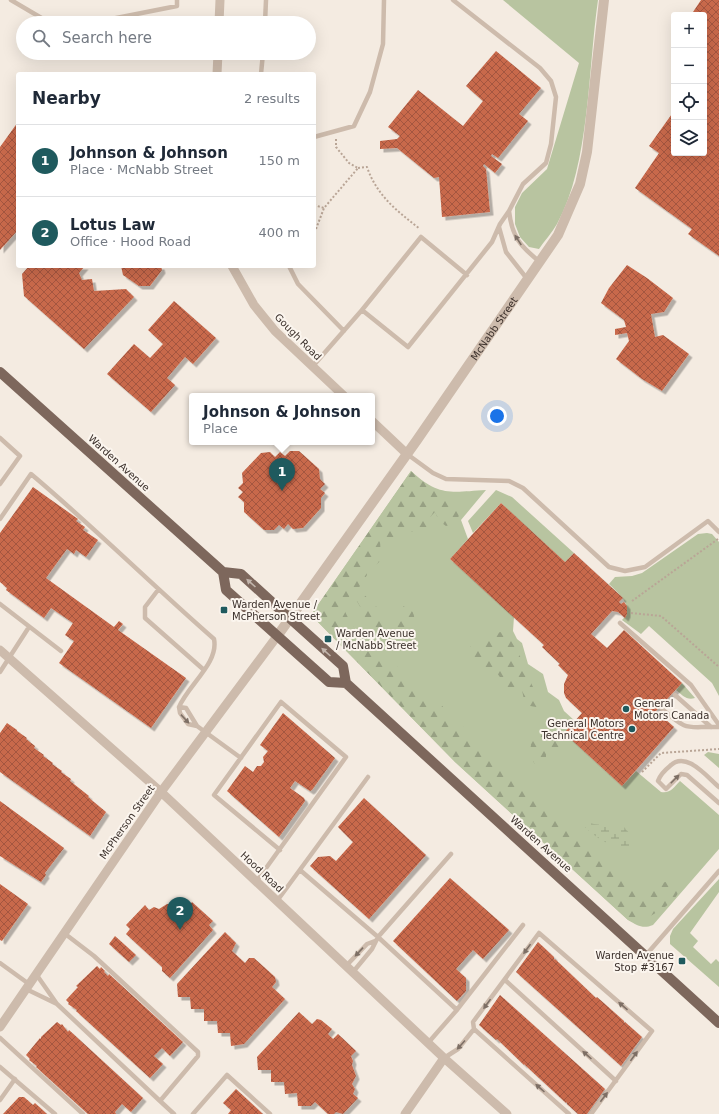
<!DOCTYPE html>
<html lang="en">
<head>
<meta charset="utf-8">
<style>
	:root { --surface:#fff; --page:#f2f2f3; --text:#1f2937; --muted:#747a83; --line:#e0e1e3; --accent:#1f5a5e }
	body { margin:0; font-family:"DejaVu Sans",sans-serif; background:var(--page); color:var(--text) }
	.controls { position:absolute; right:12px; top:12px; display:grid; overflow:hidden; border-radius:4px; box-shadow:0 4px 16px #0002 }
	.controls button { width:36px; height:36px; display:grid; place-items:center; padding:0; border:0; border-bottom:1px solid var(--line); background:var(--surface); color:var(--text); font:20px sans-serif }
	.you { position:absolute; left:497px; top:416px; width:14px; height:14px; margin:-10px; border:3px solid #fff; border-radius:50%; background:#1a73e8; box-shadow:0 0 0 6px #1a73e833 }
	.badge { display:grid; place-items:center; width:26px; height:26px; border-radius:50%; background:var(--accent); color:#fff; font-size:13px; font-weight:700 }
	.pin { position:absolute; translate:-50% -33px; filter:drop-shadow(0 1px 2px #0008) }
	.pin::after { content:''; position:absolute; top:21px; width:14px; height:12px; background:inherit; clip-path:polygon(0 0,100% 0,50% 100%) }
	.popup { position:absolute; left:189px; top:393px; width:186px; height:52px; box-sizing:border-box; display:grid; place-content:center; border-radius:4px; background:var(--surface); filter:drop-shadow(0 1px 3px #0005); font-size:13px; white-space:nowrap; color:var(--muted) }
	.popup b { font-size:15px; color:var(--text) }
	.popup::after { content:''; position:absolute; left:50%; top:100%; margin-left:-8px; border:8px solid transparent; border-top-color:var(--surface) }
	.list { margin:0; padding:0; list-style:none }
	h2 { display:flex; justify-content:space-between; align-items:center; height:52px; margin:0; padding:0 16px; font-size:17px }
	h2 small { font-size:13px; font-weight:400; color:var(--muted) }
	.list li { display:grid; grid-template-columns:26px 1fr auto; gap:12px; align-items:center; box-sizing:border-box; height:72px; padding:0 16px; border-top:1px solid var(--line) }
	.list b { display:block; font-size:15px; white-space:nowrap }
	.list p { margin:0; font-size:13px; white-space:nowrap; color:var(--muted) }
	.list em { font-size:13px; font-style:normal; color:var(--muted) }
	.icon { flex:none; width:22px; height:22px; fill:none; stroke:currentColor; stroke-width:2; stroke-linecap:round; stroke-linejoin:round }
	.map { position:relative; flex:none; width:719px; height:1114px; overflow:hidden }
	.search { position:absolute; background:var(--surface); box-shadow:0 4px 16px #0002; left:16px; top:16px; width:300px; height:44px; display:flex; align-items:center; gap:10px; box-sizing:border-box; padding:0 14px; border-radius:22px; color:var(--muted); font-size:15px }
	.panel { position:absolute; background:var(--surface); box-shadow:0 4px 16px #0002; left:16px; top:72px; width:300px; height:196px; border-radius:4px }
	.map>svg:first-child { display:block }
	.green { fill:#b8c4a0 }
	.forest { fill:url(#forest-firs) }
	.wetland { fill:url(#wetland-marsh) }
	.building { fill:url(#building-cross-hatch); filter:url(#shadow) }
	.lines { fill:none; stroke-linecap:round; stroke-linejoin:round }
	.path { stroke:#b9a596; stroke-width:2; stroke-dasharray:2 2; stroke-linecap:butt }
	.service { stroke:#cdbbac; stroke-width:4.5 }
	.minor { stroke:#cdbbac; stroke-width:9 }
	.tertiary { stroke:#cdbbac; stroke-width:10 }
	.primary { stroke:#7d675c; stroke-width:10 }
	.oneway { fill:#7d6f65 }
	.oneway2 { fill:#c2b5ac }
	.poi-dot { fill:#1f5a5e; stroke:#fbf5ee; stroke-width:1.5 }
	.labels { text-anchor:middle; dominant-baseline:central; stroke-width:4; stroke-linejoin:round; paint-order:stroke }
	.street-label { font-size:10px; fill:#3b302b; stroke:#fbf5ee }
	.poi-label { font-size:10px; fill:#3b302b; stroke:#fbf5ee; text-anchor:start }
</style>
</head>
<body>
<div class="map">
<svg width="719" height="1114" viewBox="0 0 719 1114">
	<defs>
		<pattern id="forest-firs" width="22" height="20" patternUnits="userSpaceOnUse"><rect width="22" height="20" fill="#b8c4a0"/><path d="M5 1l3.5 6h-7zM16 11l3.5 6h-7z" fill="#97a083"/></pattern>
		<pattern id="wetland-marsh" width="20" height="14" patternUnits="userSpaceOnUse"><rect width="20" height="14" fill="#b8c4a0"/><path d="M1 5h8M5 5V1M11 12h8M15 12V8" fill="none" stroke="#97a083"/></pattern>
		<pattern id="building-cross-hatch" width="8" height="8" patternUnits="userSpaceOnUse"><rect width="8" height="8" fill="#c8694b"/><path d="M0 0l8 8M0 8l8-8" fill="none" stroke="#a4573f"/></pattern>
		<filter id="shadow"><feDropShadow dx="3.5" dy="3.5" stdDeviation="0" flood-color="#0004"/></filter>
	</defs>
	<rect width="100%" height="100%" fill="#f4ebe1"/>
	<path class="green" d="M503,0h95c-10,67 -8,165 -41,224 -5,9 -13,17 -18,25l-10,-2 -9,-10 -5,-13v-17l7,-14 25,-24 32,-106z
		M411,471c28,26 40,21 75,19l-25,30 7,19 -18,20 64,58 -1,14 4,8 5,4 6,21 15,10 5,18 11,8 5,11 11,10 -11,12 58,53 14,-15 25,21c9,2 13,-5 19,-11l39,34v34l-66,76c-10,4 -15,1 -25,-5l-173,-158 -141,-144 -1,-6z
		M496,490l16,7 62,56 -9,9 -64,-59 -28,30 -5,-12z
		M707,533l5,1 7,8v154l-7,-13 -63,-57 -8,8 -19,-14c14,-13 -4,-27 -13,-36l6,-7 17,-1 10,-3 56,-39z
		M682,683l13,15c-8,3 -13,-3 -19,-8z
		M708,752l11,2v14l-15,-13z
		M719,879v13l-29,41 8,8 -5,6 18,17 5,-5 3,3v25l-49,-43v-8l3,-7z"/>
	<path class="forest" d="M411,471c5,5 11,10 17,14 15,10 41,11 28,38l-10,3 -7,-5 -4,-9 -4,4 1,11 -6,6 -22,-2 -7,8 -15,-3 -2,4 1,20 -7,7 -9,3 2,5 -9,14 18,17 7,17 10,3 8,-5v-13l5,-3c22,15 -5,38 -24,33 -19,-6 -16,-34 -32,-43l-6,14c3,8 7,13 11,20 4,9 5,17 13,23l5,-2 10,4 15,13 15,24 27,12 13,17 9,4 5,10 8,4 4,7 16,13 16,16 7,3 3,9 55,46 10,13 6,2 7,10 18,11 17,22 4,2 12,-7 26,-5 5,5c-4,20 -27,28 -43,38l-10,-3 -173,-158 -141,-144 -1,-6z
		M500,632l7,2c11,15 18,33 25,51 3,7 9,11 12,19l-8,3 -11,-2 -3,-15 -15,-3 -10,-14 -5,1 -8,-2 -8,-13 -6,-5v-8c8,-7 20,-8 30,-14z
		M537,728l6,3 12,-3c5,6 9,12 6,20l-8,1 -7,-3v11l-4,7h-7l-6,-8 2,-11 -4,-10 3,-6z"/>
	<path class="wetland" d="M584,821l10,3 30,3 7,8 -2,12 -2,2c-20,-3 -33,-12 -47,-27z"/>
	<path class="building" d="M701,0h18v256l-31,-22 4,-5 -57,-41 24,-35 -10,-7 25,-35v42h30v-138h-13z
		M496,51l45,37 -22,26 9,7 -30,37 -6,-4 -1,2 11,8 -7,9 -11,-9 -1,2 3,3 4,43 -48,5 -3,-40 -5,1 -37,-30 -17,1v-8l17,-2 3,-3 -12,-9 30,-37 45,36 20,-25 -17,-15z
		M18,122v108l-18,20v-103z
		M627,265l20,13 26,20 -9,14 -13,2 4,23 8,-2 26,19 -27,37 -20,-12 -26,-20 13,-18 -2,-8 -12,2v-6l11,-2 -2,-7 -23,-17 8,-15z
		M29,266h56l-6,7 3,7 10,-1 2,12 32,-2 8,8 -50,52 -60,-53 -2,-22z
		M121,266h40l1,4 -12,16h-11l-16,-11z
		M174,301l42,37 -23,26 -8,-7 -18,21 8,7 -24,27 -44,-38 27,-30 16,14 13,-14 -15,-14z
		M290,451h9l20,18 1,10 5,5 -5,5 5,4 -4,5v10l-18,20 -10,1 -5,-5 -4,5 -5,-4 -5,5h-10l-20,-18v-10l-6,-5 5,-5 -5,-4 5,-5 -1,-10 19,-20 9,-1 5,5 5,-5 5,4z
		M33,487l45,32 -2,2 9,6 -2,3 15,10 -12,17 -10,-7 -2,4 -7,-5 -21,29 68,49 5,-6 4,3 -5,6 68,48 -35,50 -92,-65 15,-22 -9,-6 8,-12 -22,-15 -7,10 -38,-28 1,-2 -7,-6v-49z
		M501,503l64,59 9,-9 49,45 -4,4 2,2 3,-2 3,4v8l-2,4 -7,-6 -6,-1 -21,23 16,14 17,-18 58,53 -26,28 18,16 -52,59 -58,-53 18,-20 -16,-15 -2,-5v-9l4,-9 -10,-10 2,-1 -18,-17 2,-2 -94,-86z
		M283,713l52,45 -23,32 -2,1 -15,-10 -5,7 14,10 1,3 -26,36 -52,-46 18,-25 8,6 4,-6h4l3,-4 -1,-5 5,-6 -8,-6z
		M7,723l10,7v1l10,7 -1,1 9,7 -1,2 10,7 -1,1 10,7 -1,1 10,7 -1,1 10,7 -1,2 19,15 -1,1 18,15 -16,24 -90,-64v-39z
		M364,798l62,57 -57,64 -59,-53 8,-9 12,-1 6,5 17,-19 -15,-15z
		M0,801l64,47 -19,25 1,2 -5,7 -41,-26z
		M450,878l59,52 -26,29 -10,-9 -17,19 10,9v13l-9,10 -64,-60z
		M0,884l28,20 -26,37 -2,-1z
		M192,902l21,19 -4,4 4,5 -43,48 -8,-7v-4l-36,-33 4,-5 -4,-4 19,-20 4,5 5,-3 5,2 8,-5 6,1 5,3 4,-2 6,1z
		M225,932l11,11 -4,8 13,12 4,-5h5l21,19 1,5 -4,5 13,12 -41,45 -13,2 -1,-13h-12l-1,-12h-13v-12h-13l-1,-12h-12l-1,-13z
		M115,936l21,19 -7,7 -20,-18z
		M538,942l16,15v3l1,-1 41,39 1,-1 27,24v2l1,-1 17,15 -21,29 -105,-94z
		M97,966l3,3 1,-2 4,4 -1,1 4,4 1,-2 74,68 -13,14 -8,-8 -8,8 9,8 -13,14 -74,-67 1,-1 -9,-6 1,-1 -3,-3 12,-13 -2,-1z
		M500,995l105,94 -18,25h-9l-11,-10v-2l-1,1 -41,-38v-1l-1,1 -27,-26 -1,1 -17,-15z
		M299,1012l13,12 5,-5 4,1 11,9 -4,5 5,5 5,-5 18,17 -5,5 2,5 -1,4 4,11 -4,8 3,5 -2,5 5,4 -15,16 -7,-2 -2,2h-6l-13,-12 -4,4h-13l-1,-13 -12,1 -1,-12h-13v-12h-13l-1,-13z
		M57,1022l4,3 1,-1 6,8 1,-2 74,68 -12,14 -9,-8 -7,8 1,2h-28l-52,-47 1,-1 -8,-6 1,-1 -4,-4 14,-17 1,1v-2z
		M236,1089l27,25h-35l3,-4 -8,-7z
		M19,1097h5l9,8 2,-2 12,11h-44z"/>
	<g class="lines">
		<path class="path" d="M358,168l9,-1c10,29 30,44 53,62
			M314,205l10,3
			M316,229l8,-21 34,-40 -9,-5 -13,-16v-9
			M632,601l86,-62
			M631,613l30,3 58,51
			M642,772l19,-19 58,-4"/>
		<path class="service" d="M11,0l39,23
			M91,23l86,-17v-6
			M265,23l1,-23
			M261,74l2,-21
			M314,137l40,-11 16,-34 13,-48 1,-44
			M509,211c3,26 11,35 31,51
			M499,227l7,25 22,28
			M289,266l9,18 46,47
			M362,310l59,-73 46,38
			M313,366l49,-56 46,37 84,-105 8,-18 9,-13 14,-27 23,-21 5,-19 5,-47 -5,-16 -11,-13 -87,-68
			M0,438l20,18 -20,28
			M407,454l26,19 13,6 63,2 14,7 86,79 16,4 20,-4 63,-46 11,11
			M0,519l31,-45c63,53 121,111 183,165 5,24 -26,46 -35,68
			M158,590l-13,17v11l59,52
			M0,604l61,47
			M620,623l71,62 28,40
			M0,672l29,-45
			M675,695l36,32
			M662,709c28,24 23,17 57,18
			M197,726l-11,-18 -7,-1 1,6 8,11 9,2 44,32
			M719,787c-12,-10 -33,-37 -49,-21 -5,4 -10,9 -12,15l8,8 15,-15 6,1 32,28
			M300,870l78,67 73,-83
			M256,882l90,-125 -65,-55 -67,93 66,55
			M277,901l91,-124
			M64,933l30,23 104,96v4l-38,45 14,13
			M646,955l73,-84
			M0,963l29,21
			M346,966l21,-22 8,-3
			M353,972l19,-23 6,-12 79,73
			M505,980l111,101
			M26,989l31,15 -21,-30
			M57,1004l103,97
			M0,1038l83,76
			M428,1043l28,-32 67,-86
			M444,1058l14,-9 16,-20
			M0,1067l55,47
			M0,1100l15,-21
			M193,1114l34,-39 43,39
			M569,1114l-95,-85 -1,-7 66,-89 113,98 -61,83"/>
		<path class="minor" d="M219,23l1,-23
			M217,74l1,-21
			M232,266l22,39 21,26 69,65
			M372,421l35,33
			M0,650l161,142 283,266 63,56
			M0,1027l161,-235 117,-157
			M405,1114l39,-56"/>
		<path class="tertiary" id="s1" d="M278,635l139,-195 141,-205 22,-51 7,-32 17,-152"/>
		<path class="primary" d="M0,372l223,200 3,18 103,92 17,1
			M223,572l18,2 33,30 69,62 3,17 373,340"/>
	</g>
	<defs><path id="oneway-solid" d="M-6-.8H1V-3.2L6.5 0L1 3.2V.8H-6Z"/></defs>
	<g class="oneway">
		<use href="#oneway-solid" transform="translate(518 240) rotate(-123)"/>
		<use href="#oneway-solid" transform="translate(185 719) rotate(47)"/>
		<use href="#oneway-solid" transform="translate(675 779) rotate(-45)"/>
		<use href="#oneway-solid" transform="translate(527 949) rotate(126)"/>
		<use href="#oneway-solid" transform="translate(359 952) rotate(133)"/>
		<use href="#oneway-solid" transform="translate(487 1004) rotate(126)"/>
		<use href="#oneway-solid" transform="translate(623 1006) rotate(-139)"/>
		<use href="#oneway-solid" transform="translate(461 1045) rotate(132)"/>
		<use href="#oneway-solid" transform="translate(587 1055) rotate(-138)"/>
		<use href="#oneway-solid" transform="translate(634 1056) rotate(-54)"/>
		<use href="#oneway-solid" transform="translate(540 1088) rotate(-138)"/>
		<use href="#oneway-solid" transform="translate(604 1097) rotate(-53)"/>
	</g>
	<g class="oneway2">
		<use href="#oneway-solid" transform="translate(251 583) rotate(-138)"/>
		<use href="#oneway-solid" transform="translate(326 652) rotate(-138)"/>
	</g>
	<g class="poi-dot">
		<rect x="220" y="606" width="8" height="8" rx="2"/>
		<rect x="324" y="635" width="8" height="8" rx="2"/>
		<circle cx="626" cy="709" r="4"/>
		<circle cx="632" cy="729" r="4"/>
		<rect x="678" y="957" width="8" height="8" rx="2"/>
	</g>
	<g class="labels">
		<g class="street-label">
			<text stroke="none"><textPath href="#s1" startOffset="375">McNabb Street</textPath></text>
			<text transform="translate(298 337) rotate(45)">Gough Road</text>
			<text transform="translate(119 463) rotate(42)">Warden Avenue</text>
			<text transform="translate(127 822) rotate(-55)">McPherson Street</text>
			<text transform="translate(541 844) rotate(42)">Warden Avenue</text>
			<text transform="translate(262 872) rotate(43)">Hood Road</text>
		</g>
		<g class="poi-label">
			<text x="232" y="604">Warden Avenue /<tspan x="232" dy="12">McPherson Street</tspan></text>
			<text x="336" y="633">Warden Avenue<tspan x="336" dy="12">/ McNabb Street</tspan></text>
			<text x="634" y="703">General<tspan x="634" dy="12">Motors Canada</tspan></text>
			<text x="624" y="723" text-anchor="end">General Motors<tspan x="624" dy="12">Technical Centre</tspan></text>
			<text x="674" y="955" text-anchor="end">Warden Avenue<tspan x="674" dy="12">Stop #3167</tspan></text>
		</g>
	</g>
</svg>
<div class="controls">
<button>+</button>
<button>−</button>
<button><svg class="icon" aria-label="locate" viewBox="0 0 24 24"><circle cx="12" cy="12" r="6"/><path d="M12 2v4M12 18v4M2 12h4M18 12h4"/></svg></button>
<button><svg class="icon" aria-label="layers" viewBox="0 0 24 24"><path d="M12 4l9 5-9 5-9-5zM3 14l9 5 9-5"/></svg></button>
</div>
<div class="you"></div>
<div class="pin badge" style="left:282px;top:491px">1</div>
<div class="popup"><b>Johnson &amp; Johnson</b>Place</div>
<div class="pin badge" style="left:180px;top:930px">2</div>
<div class="search"><svg class="icon" aria-label="search" viewBox="0 0 24 24"><circle cx="10" cy="10" r="6"/><path d="M15 15l6 6"/></svg>Search here</div>
<section class="panel">
<h2>Nearby<small>2 results</small></h2>
<ul class="list">
<li><span class="badge">1</span><div><b>Johnson &amp; Johnson</b><p>Place · McNabb Street</p></div><em>150 m</em></li>
<li><span class="badge">2</span><div><b>Lotus Law</b><p>Office · Hood Road</p></div><em>400 m</em></li>
</ul>
</section>
</div>
</body>
</html>
